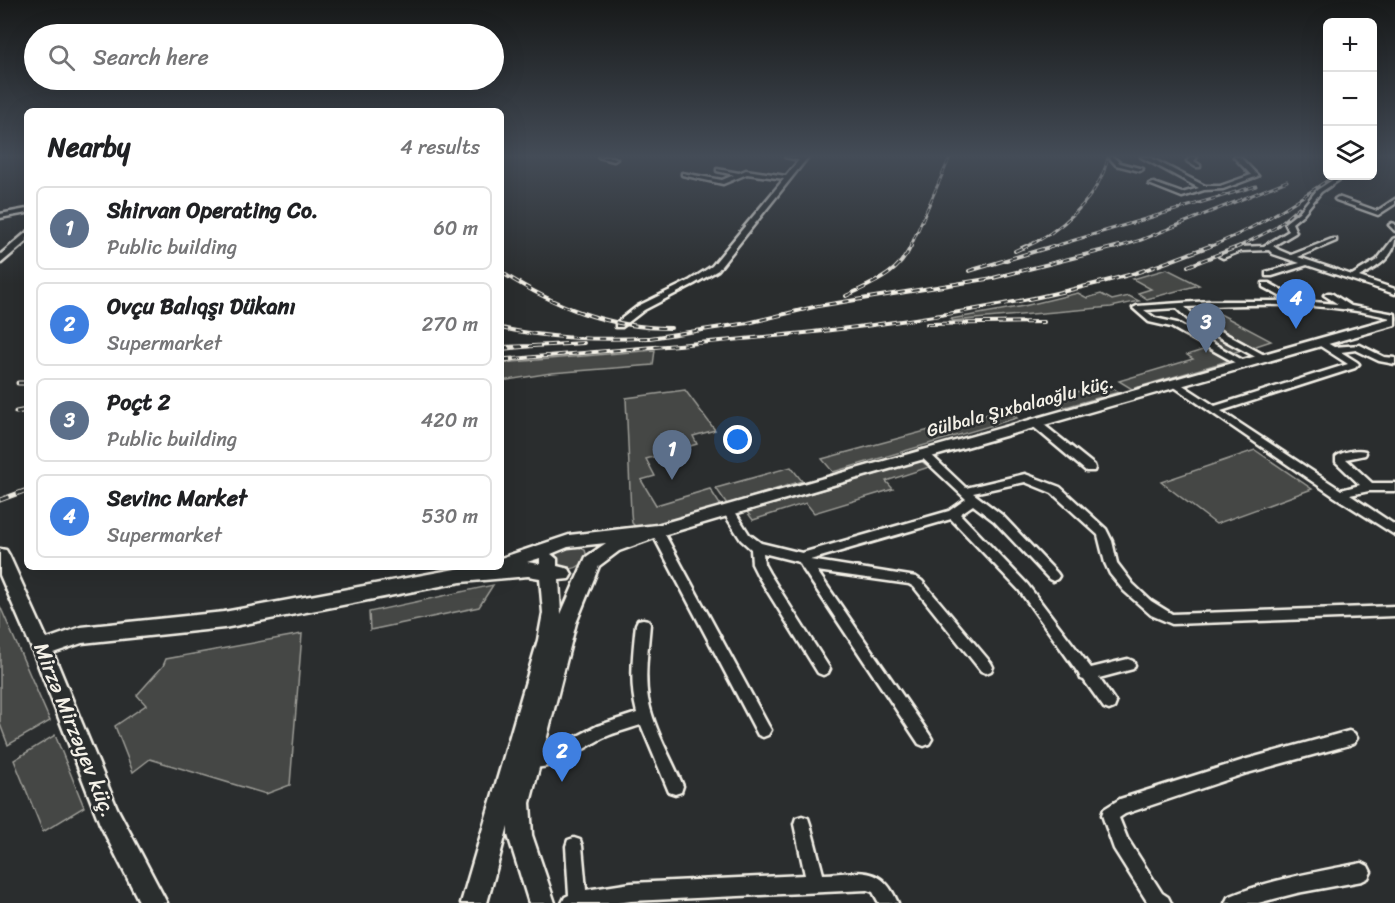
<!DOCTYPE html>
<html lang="en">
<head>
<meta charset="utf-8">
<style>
	:root { --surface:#fff; --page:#f6f6f6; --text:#202124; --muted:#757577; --line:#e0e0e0; --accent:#0b8043 }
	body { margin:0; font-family:Sriracha,sans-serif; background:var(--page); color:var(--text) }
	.controls { position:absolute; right:18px; top:18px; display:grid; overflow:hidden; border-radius:9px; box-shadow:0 6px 24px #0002 }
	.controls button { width:54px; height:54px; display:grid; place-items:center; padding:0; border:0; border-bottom:2px solid var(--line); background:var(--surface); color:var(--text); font:30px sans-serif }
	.you { position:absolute; left:738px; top:440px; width:21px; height:21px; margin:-15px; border:4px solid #fff; border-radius:50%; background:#1a73e8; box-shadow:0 0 0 9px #1a73e833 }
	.badge { display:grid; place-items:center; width:39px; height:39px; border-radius:50%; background:var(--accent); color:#fff; font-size:20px; font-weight:700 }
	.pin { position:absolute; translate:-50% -50px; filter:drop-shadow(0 2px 3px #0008) }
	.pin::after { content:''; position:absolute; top:32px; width:21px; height:18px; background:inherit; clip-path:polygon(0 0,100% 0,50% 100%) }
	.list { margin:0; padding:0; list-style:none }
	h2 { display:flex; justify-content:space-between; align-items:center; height:78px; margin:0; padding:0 24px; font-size:26px }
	h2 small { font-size:20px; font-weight:400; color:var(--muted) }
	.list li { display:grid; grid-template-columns:39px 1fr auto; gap:18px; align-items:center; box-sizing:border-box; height:84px; margin:0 12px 12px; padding:0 12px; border:2px solid var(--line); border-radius:9px }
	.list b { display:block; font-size:22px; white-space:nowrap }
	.list p { margin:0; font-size:20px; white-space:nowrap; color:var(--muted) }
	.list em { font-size:20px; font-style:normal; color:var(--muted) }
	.icon { flex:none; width:33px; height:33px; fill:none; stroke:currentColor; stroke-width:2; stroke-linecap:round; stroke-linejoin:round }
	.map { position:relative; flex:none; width:1395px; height:903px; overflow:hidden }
	.search { position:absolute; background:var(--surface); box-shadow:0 6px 24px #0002; left:24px; top:24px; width:480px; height:66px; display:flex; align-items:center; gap:15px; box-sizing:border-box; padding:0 21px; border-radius:33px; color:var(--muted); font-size:22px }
	.panel { position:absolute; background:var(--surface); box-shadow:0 6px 24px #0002; left:24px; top:108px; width:480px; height:462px; border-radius:9px }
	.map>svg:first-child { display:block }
	.green { fill:#444645; stroke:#9c9c96; stroke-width:1.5 }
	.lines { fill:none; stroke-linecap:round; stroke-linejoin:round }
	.street-casing { stroke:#f4f1e8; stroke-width:5 }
	.secondary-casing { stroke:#f4f1e8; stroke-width:5 }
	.street { fill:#2a2d2e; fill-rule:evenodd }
	.secondary { fill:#2a2d2e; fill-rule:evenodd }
	.rail-far2-casing { stroke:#f4f1e8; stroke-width:3 }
	.rail-far1-casing { stroke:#f4f1e8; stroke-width:4 }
	.rail-casing { stroke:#f4f1e8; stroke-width:5 }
	.rail-far2 { stroke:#2a2d2e; stroke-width:1.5; stroke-dasharray:5; stroke-linecap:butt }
	.rail-far1 { stroke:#2a2d2e; stroke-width:2; stroke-dasharray:7; stroke-linecap:butt }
	.rail { stroke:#2a2d2e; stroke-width:3; stroke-dasharray:9; stroke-linecap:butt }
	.labels { text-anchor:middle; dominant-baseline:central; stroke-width:5; stroke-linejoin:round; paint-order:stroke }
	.street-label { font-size:18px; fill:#f4f1e8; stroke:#2a2d2e }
	.near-street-label { font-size:21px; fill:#f4f1e8; stroke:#2a2d2e }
</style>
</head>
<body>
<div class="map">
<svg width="1395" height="903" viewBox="0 0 1395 903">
	<rect width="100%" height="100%" fill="#2a2d2e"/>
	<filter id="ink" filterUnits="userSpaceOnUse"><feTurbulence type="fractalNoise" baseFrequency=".0167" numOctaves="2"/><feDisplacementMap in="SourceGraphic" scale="12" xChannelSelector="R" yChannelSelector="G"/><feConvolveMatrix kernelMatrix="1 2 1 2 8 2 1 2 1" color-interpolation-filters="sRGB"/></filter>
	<g filter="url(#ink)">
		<path class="green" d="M1167,269l32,16 -52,14 -9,-6 13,-4 -18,-10z
			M1078,293l9,5 14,-4 11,6 17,-4 10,5 -28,6 -158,14 -2,-2 73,-13z
			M1220,314l51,27 -18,6 -51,-27z
			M1193,324l48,26 -11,4 -47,-27z
			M1209,348l22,12 -99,29 -13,-8 74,-22 -6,-4z
			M655,350l-2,15 -102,8 -50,8v-18z
			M1106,384l13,8 -54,15 -11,-9z
			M685,390l30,40 -22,6 4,8 -51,15 9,17 -14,4 15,25 54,-16 11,17 -62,19 -23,2 -4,-4 -1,-10 -5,-115z
			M1018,406l5,5 -10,4 4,3 -184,54 -11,-13z
			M1255,450l57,39 -96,35 -55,-42z
			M921,461l8,6 -43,14 7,8 -79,24 -8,-10 -53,17 -6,-8z
			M791,467l11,14 -75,23 -11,-16z
			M567,546h10l8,4 2,7c-7,13 -22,16 -32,6v-8z
			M493,585l-14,22 -109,23 -1,-18z
			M0,606l50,115 -42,24 -8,-21z
			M302,634l-12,151 -24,9 -116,-35 -17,13 -18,-46 31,-21 -9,-10 26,-29 3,-7z
			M55,735l29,72 -41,25 -29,-72z"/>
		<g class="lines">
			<defs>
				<path id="street" d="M598,157h15l4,2 -3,2z
					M785,157h23l-90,113 -24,14 -50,26 -22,17h-6v-4l22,-17 51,-25 23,-15 72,-87 -37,-5 -24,10 -41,-9v-2l40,7 12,-5 -17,-4v-2l22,4 7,-3 40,6 13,-16z
					M1109,157h4l7,6 23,6 -3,2 -24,-6z
					M1141,157h8l56,29h15l31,-11 -17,-18h6l18,19 -35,13 -19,1 -22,7 -33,-13 5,-1 28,10 17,-5z
					M1191,157h6l-3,4 6,4v2h-4l-8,-5 -1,-1z
					M1337,177l5,1 -21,14 -18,22 -11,9 4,9 -1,1 -22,13 6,4 12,5 41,-16h4v2l-38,16 54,18 25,-15 16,-21 2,-1c0,20 -20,30 -36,39l36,12v5l-88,-29 -35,11h-6v-4l34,-9 -27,-9 -4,-4 -28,1 -18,7 -4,-2 21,-9 24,-1 25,-15 -4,-8 1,-1 13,-10 18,-22z
					M1338,197l39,14 18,-12v5l-17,11 -42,-15 -1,-1z
					M27,209v4l-27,5v-4z
					M1392,223l3,1v7l-6,-6z
					M1263,283h6l32,18 37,3 -14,-9 4,-2h3l20,13 44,8v5c-68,-18 -140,-15 -210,-12l12,11 69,38 1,2 -1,2 -3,1 -72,-39 -15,-14 -32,2 11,8 22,5 69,39 2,2 -5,3 -72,-40 -22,-5 -16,-14 4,-2 73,-5h79l-26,-14z
					M1320,339l14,8 26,-2 24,12 11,1v6l-16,-3 -23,-11 -15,2 16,10 2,2 -4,4 -134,43 120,79 19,-5 -24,-23v-5c5,-5 21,-8 29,-6l1,2 -1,2 -19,4 26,24h23v8h-26l-19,4 45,30v10l-60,-38 -165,-113 5,-3 3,1 37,24 133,-42 -31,-20v-4z
					M1034,419l4,1 56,45 1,3 -1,3h-8l-56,-47 -1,-2z
					M923,450l4,1 39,37 59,-14 35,13 46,42 6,12 5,22 16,21 18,17 21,13 223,-8v10l-223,8 -21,-9 -27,-24 -14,-17 -5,-11 -7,-28 -46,-42 -27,-11 -52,11 29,22 55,58 2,3 -2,3 -4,2 -4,-2 -55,-58 -21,-16 -13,9 67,70 64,84 37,-9 5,2 2,4 -2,4 -34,9 17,25 -2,5 -5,2 -5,-2 -20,-28 -3,-1 -2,-5 -60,-84 -68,-71 -141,41 106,17 6,4 69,82 2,4 -2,4 -5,2 -5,-2 -67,-84 -5,-3 -92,-13 112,163 3,5 -3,5 -5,2 -5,-2 -118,-178 -2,-4 -36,-9 1,11 5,9 61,96 -2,4 -5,2 -5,-2 -60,-97 -6,-12 -1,-15 -10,-9 -19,-30 2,-3h8l17,27 12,9 41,10 147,-42 17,-12 -47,-44 -1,-2 1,-2z
					M657,527l4,1 2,3 105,194 3,5 -3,5 -5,2 -5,-2 -107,-204 2,-3z
					M643,619l5,1 2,4c-2,25 -6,50 -2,75 6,31 23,58 35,87l-2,6 -6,2 -6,-2 -28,-67c-12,4 -25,7 -36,12 -23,11 -56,39 -82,28l-3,-5 3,-5 5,-2 21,-2 48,-25 40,-13c-8,-30 -4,-59 -1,-89l2,-4z
					M1349,731l5,2 3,5 -3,5 -5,2 -102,28 -122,41 -6,4 8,20 35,55 6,4 3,6h-23l-34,-54 -12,-34 2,-6 16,-10 127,-40z
					M802,816l6,2 2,6 13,50c36,-1 58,-11 75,29h-19l-6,-11 -6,-2 -236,11 -14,2h-55l3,-6 4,-2 -3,-49 2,-6 6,-2 6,2 2,6 4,44 45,-7 174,-8 -11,-51 2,-6z
					M1362,863l6,3 3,6 -3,6 -6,3 -65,12 -39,10h-33l3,-6c43,-18 88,-25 134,-34z"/>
				<path id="secondary" d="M27,232v9l-27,23v-9z
					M1395,317v8l-562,160 -170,50 -44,16 -20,15 -23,57 -46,180 2,32 23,68h-26l-21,-68v-9l-21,77h-26l77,-263 5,-27 -3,-35 -12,-2 -67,6 -237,46 -142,15 -29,10 64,155 50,95h-27l-40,-79 -68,-175 -32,-74v-26l6,1 3,5 38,84 34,-12 143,-15 242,-45h35v-9l68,-23 88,-10zM606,543l-20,14 -25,57 -2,-34 10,-1 3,-5 -3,-5 -12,-3v-7l-6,-5 17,-7zM540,558v6l-13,-2z"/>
			</defs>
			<use href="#street" class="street-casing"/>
			<use href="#secondary" class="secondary-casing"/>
			<use href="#street" class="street"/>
			<use href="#secondary" class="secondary"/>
			<defs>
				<path id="rail-far2" d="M910,248l40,-91
					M1023,248c36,-15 77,-51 85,-91
					M1048,248l208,-62
					M1115,248l26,-8 146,-59
					M1206,248c47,-17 87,-45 128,-72
					M1236,248l39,-20 24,-21"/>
				<path id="rail-far1" d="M1015,251l11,-5
					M1188,266l52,-20
					M969,271l84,-25
					M501,272c53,34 106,56 170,56
					M846,296c27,-13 52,-21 65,-50
					M927,324l117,-2
					M501,328c51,11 96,12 148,10
					M650,338l98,-15 70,-17 175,-28 127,-32
					M533,346l51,-3
					M501,347l32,-1 -32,3
					M501,360c208,-19 421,-28 624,-84 29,-8 57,-20 85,-30"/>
				<path id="rail" d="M501,360l12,-1
					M18,383h9
					M16,412l11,-2
					M0,500l27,-10"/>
			</defs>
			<use href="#rail-far2" class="rail-far2-casing"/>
			<use href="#rail-far1" class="rail-far1-casing"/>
			<use href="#rail" class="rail-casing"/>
			<use href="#rail-far2" class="rail-far2"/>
			<use href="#rail-far1" class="rail-far1"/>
			<use href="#rail" class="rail"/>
		</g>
	</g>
	<linearGradient id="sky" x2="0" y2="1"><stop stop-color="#171919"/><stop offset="0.55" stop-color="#444c57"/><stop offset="1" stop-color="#444c57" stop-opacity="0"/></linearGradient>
	<rect width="1395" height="284" fill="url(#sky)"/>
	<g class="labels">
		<g class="street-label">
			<text transform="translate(1020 406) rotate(-15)">Gülbala Şıxbalaoğlu küç.</text>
		</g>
		<g class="near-street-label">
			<text transform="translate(75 730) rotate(68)">Mirzə Mirzəyev küç.</text>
		</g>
	</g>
</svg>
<div class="controls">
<button>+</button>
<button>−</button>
<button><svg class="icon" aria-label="layers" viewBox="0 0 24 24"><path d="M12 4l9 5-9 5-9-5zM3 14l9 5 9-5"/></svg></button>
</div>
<div class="you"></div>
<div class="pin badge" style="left:672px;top:480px;background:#5c6f8a">1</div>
<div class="pin badge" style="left:562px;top:782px;background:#3f7fe0">2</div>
<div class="pin badge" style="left:1206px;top:353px;background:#5c6f8a">3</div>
<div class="pin badge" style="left:1296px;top:329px;background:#3f7fe0">4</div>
<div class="search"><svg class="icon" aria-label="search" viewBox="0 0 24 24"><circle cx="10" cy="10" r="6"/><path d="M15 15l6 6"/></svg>Search here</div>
<section class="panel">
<h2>Nearby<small>4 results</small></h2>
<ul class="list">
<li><span class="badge" style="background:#5c6f8a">1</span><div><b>Shirvan Operating Co.</b><p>Public building</p></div><em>60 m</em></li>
<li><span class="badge" style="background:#3f7fe0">2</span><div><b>Ovçu Balıqşı Dükanı</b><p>Supermarket</p></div><em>270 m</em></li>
<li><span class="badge" style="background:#5c6f8a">3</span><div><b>Poçt 2</b><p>Public building</p></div><em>420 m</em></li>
<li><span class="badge" style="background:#3f7fe0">4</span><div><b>Sevinc Market</b><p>Supermarket</p></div><em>530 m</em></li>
</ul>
</section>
</div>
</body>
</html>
